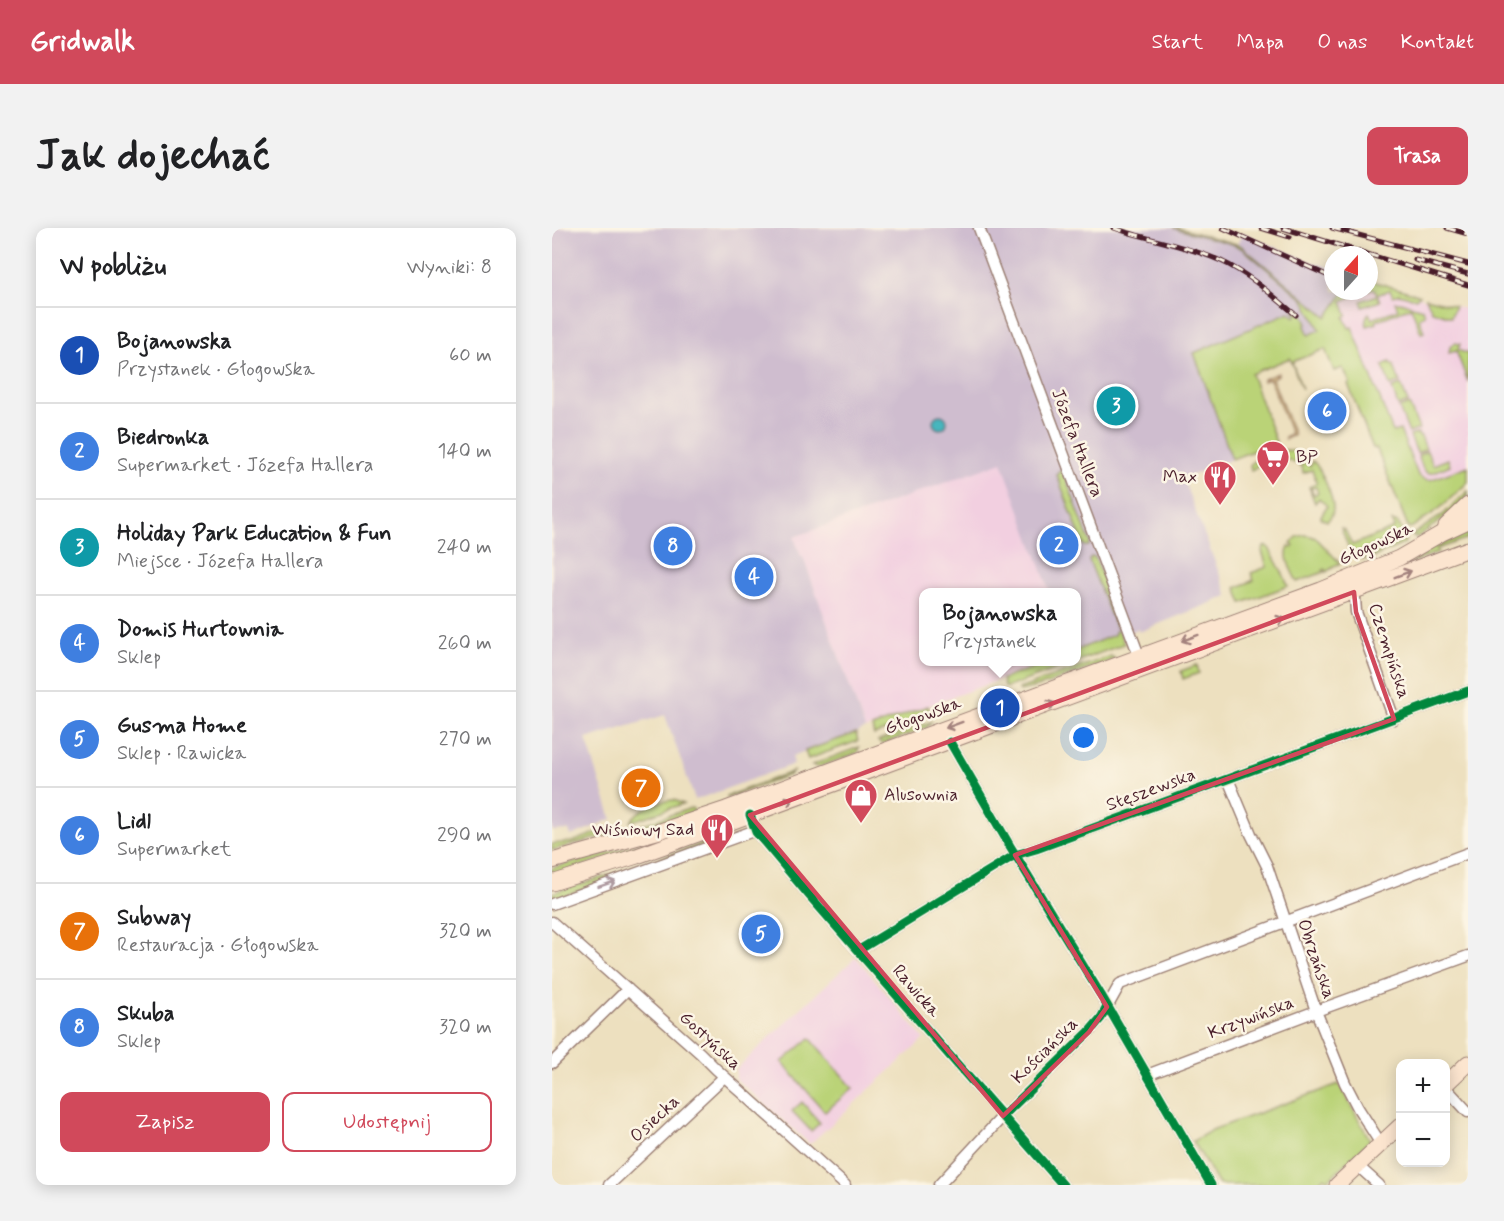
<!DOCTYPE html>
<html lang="pl">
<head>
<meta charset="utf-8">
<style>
	:root { --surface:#fff; --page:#f2f2f2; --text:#202124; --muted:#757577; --line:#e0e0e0; --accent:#d1495b }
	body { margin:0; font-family:Mynerve,sans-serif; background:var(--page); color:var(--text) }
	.controls { position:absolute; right:18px; bottom:18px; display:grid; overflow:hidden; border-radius:12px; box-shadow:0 3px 15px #0003 }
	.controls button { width:54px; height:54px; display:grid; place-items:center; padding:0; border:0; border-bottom:2px solid var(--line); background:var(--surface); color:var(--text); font:30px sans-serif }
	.compass { position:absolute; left:772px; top:18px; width:54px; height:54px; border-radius:50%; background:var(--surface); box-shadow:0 3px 15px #0003; rotate:21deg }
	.you { position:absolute; left:532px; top:510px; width:21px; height:21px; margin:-15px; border:4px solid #fff; border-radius:50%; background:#1a73e8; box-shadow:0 0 0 9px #1a73e833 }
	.badge { display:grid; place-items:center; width:39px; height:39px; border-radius:50%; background:var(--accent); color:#fff; font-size:20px; font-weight:700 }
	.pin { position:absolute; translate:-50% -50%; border:3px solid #fff; box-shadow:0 2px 6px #0006 }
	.popup { position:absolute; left:367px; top:360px; width:162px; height:78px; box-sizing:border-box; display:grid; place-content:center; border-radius:12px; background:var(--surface); filter:drop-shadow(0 2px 4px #0005); font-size:20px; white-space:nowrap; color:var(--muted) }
	.popup b { font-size:22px; color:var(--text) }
	.popup::after { content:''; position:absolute; left:50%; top:100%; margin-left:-12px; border:12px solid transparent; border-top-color:var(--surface) }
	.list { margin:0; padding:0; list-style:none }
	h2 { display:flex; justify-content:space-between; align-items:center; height:78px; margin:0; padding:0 24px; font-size:26px }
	h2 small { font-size:20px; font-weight:400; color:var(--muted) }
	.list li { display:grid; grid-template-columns:39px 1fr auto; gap:18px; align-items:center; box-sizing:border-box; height:96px; padding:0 24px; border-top:2px solid var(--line) }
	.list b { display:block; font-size:22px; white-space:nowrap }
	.list p { margin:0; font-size:20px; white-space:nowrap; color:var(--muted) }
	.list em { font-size:20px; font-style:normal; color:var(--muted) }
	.actions { display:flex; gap:12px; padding:18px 24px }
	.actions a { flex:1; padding:14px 0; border:2px solid var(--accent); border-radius:12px; text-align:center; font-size:21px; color:var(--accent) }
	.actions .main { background:var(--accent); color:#fff }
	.map { position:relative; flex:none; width:916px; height:957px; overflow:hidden; border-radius:12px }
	header { display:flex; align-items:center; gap:36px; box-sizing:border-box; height:84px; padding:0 30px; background:var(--accent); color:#fff }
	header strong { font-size:28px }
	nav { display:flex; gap:33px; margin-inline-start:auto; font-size:21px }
	.intro { display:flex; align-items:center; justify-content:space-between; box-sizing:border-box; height:144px; padding:0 36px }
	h1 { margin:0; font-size:42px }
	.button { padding:15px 27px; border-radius:12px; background:var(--accent); color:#fff; font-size:21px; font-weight:700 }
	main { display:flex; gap:36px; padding:0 36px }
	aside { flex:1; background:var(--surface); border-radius:12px; box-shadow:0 3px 15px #0003 }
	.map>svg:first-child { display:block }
	.built { fill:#f2cfe0 }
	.industrial { fill:#cfbdcf }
	.green { fill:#bad377; stroke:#827951; stroke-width:1.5 }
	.sand { fill:#eeda9e; stroke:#9c7c64; stroke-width:1.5 }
	.water { fill:#47b6bd; stroke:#486a74; stroke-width:1.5 }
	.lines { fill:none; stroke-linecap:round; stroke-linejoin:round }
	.street-casing { stroke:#9c8075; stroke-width:13 }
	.secondary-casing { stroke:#9c8075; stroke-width:17 }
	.street { stroke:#fff; stroke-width:10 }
	.secondary { stroke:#fce5cf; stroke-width:15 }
	.rail-casing { stroke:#4a1f2b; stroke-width:5 }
	.rail { stroke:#fcf5e5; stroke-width:3; stroke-dasharray:9; stroke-linecap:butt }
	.cycleway-casing { stroke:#fcf5e5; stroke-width:13 }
	.cycleway { stroke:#00873e; stroke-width:9 }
	.oneway { stroke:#a3827d }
	.oneway2 { stroke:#ae9aa0 }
	.marked { fill:none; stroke:#d1495b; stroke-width:4.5; stroke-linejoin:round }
	.labels { text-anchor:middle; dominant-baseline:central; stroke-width:5; stroke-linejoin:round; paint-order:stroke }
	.street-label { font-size:18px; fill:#4a1f2b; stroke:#fcf5e5 }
	.poi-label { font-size:18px; fill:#4a1f2b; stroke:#fcf5e5; text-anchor:start }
</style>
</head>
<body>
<header>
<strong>Gridwalk</strong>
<nav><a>Start</a><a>Mapa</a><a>O nas</a><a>Kontakt</a></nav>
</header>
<div class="intro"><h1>Jak dojechać</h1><a class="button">Trasa</a></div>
<main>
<aside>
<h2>W pobliżu<small>Wyniki: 8</small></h2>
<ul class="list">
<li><span class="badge" style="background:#1a4fb4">1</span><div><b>Bojanowska</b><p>Przystanek · Głogowska</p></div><em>60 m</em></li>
<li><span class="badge" style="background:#3f7fe0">2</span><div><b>Biedronka</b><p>Supermarket · Józefa Hallera</p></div><em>140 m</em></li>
<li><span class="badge" style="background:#0f9aa8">3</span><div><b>Holiday Park Education &amp; Fun</b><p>Miejsce · Józefa Hallera</p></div><em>240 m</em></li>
<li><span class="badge" style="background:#3f7fe0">4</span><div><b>Domis Hurtownia</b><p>Sklep</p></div><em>260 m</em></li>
<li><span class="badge" style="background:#3f7fe0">5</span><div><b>Gusma Home</b><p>Sklep · Rawicka</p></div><em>270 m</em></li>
<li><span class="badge" style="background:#3f7fe0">6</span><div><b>Lidl</b><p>Supermarket</p></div><em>290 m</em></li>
<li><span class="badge" style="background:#e8710a">7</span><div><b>Subway</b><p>Restauracja · Głogowska</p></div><em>320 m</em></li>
<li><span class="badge" style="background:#3f7fe0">8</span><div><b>Skuba</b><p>Sklep</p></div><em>320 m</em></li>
</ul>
<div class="actions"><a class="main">Zapisz</a><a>Udostępnij</a></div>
</aside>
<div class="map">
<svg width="916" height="957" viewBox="0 0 916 957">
	<rect width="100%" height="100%" fill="#fcf5e5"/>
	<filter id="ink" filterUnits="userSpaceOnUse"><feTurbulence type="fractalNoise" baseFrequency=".0167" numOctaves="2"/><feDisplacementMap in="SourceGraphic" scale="12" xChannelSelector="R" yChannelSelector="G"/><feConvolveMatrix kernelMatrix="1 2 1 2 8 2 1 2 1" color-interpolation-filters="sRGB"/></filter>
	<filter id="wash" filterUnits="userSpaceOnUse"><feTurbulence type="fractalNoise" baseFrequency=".008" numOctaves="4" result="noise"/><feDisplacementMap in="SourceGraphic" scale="24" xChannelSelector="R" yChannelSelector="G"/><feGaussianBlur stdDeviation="1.35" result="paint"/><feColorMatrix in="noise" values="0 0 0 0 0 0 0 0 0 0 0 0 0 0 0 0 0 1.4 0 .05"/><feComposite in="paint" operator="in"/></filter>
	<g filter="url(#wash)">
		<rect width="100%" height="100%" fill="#ede0bf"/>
		<path class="built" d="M817,53l85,27 1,-2 13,4v164l-37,41 -104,-198 18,-26h24z
			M451,233l47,131h-126v70h124l-183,67 -62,-172h-2l-7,-20z
			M304,729l68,82 -114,105 -74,-65v-10z"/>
		<path class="industrial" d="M0,0h626l59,16 6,-11 66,28 24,7v23h12l-18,26 8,20 -141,16 38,106 -49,20 45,117 -89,36 -1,-3 -61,22 -1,-59h-26l-48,-130 -208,75 7,20h2l62,172 -73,27 2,8 -99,36 -30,-85 -79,24 26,80 -41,17 -2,-6 -17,1z"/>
		<path class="green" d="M621,0h5l62,17 87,72 18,-26h10l1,4 -14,6 5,14 -3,2 5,11 3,-1 41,105 7,-2 18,45 6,4 6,1 38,-14v16l-29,27 -30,20 -32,-80 -4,-1 -25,-64 2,-1 -7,-15 -9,3 -9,-22 -33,13 10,27 -12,-31 -39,16 25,68 -44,17 -38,-106 95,-41 6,5 2,-3 -4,-4h3l7,4 4,10 -2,2 4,9 11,-5 -16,-30 -61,-51 -11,-5z
			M817,52l51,15 -4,4 -17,-5 -6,2 -3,-6 -13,5 3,6 -17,6 -2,-6 16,-6 -3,-7 -5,2z
			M874,70l29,8 -4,11 -19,-6z
			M843,74h5l23,7 2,6 -6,3 5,14 -3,1 -10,-26 -35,14 1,2 -10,3c-2,-5 -2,-9 2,-13l3,6 26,-10z
			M903,115l5,1 -2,6 10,4v28l-12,-31 -7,2 1,-6z
			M838,134l1,3 2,-1 7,18 -10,4 -7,-20 2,-2z
			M849,157l7,17 -10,4 -6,-18z
			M857,176l10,25 -10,4 -10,-25z
			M866,205l1,3h2l5,13 -9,4 -7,-17z
			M733,222l9,1 4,2 -2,5 3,2 -2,4c-5,-2 -13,-7 -19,-7 -7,-1 -21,7 -25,13h-2l-1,-5 2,-3z
			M875,223l6,14 15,-6 2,6 -18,8h-5l-4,-4 -5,-14z
			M749,233l9,5 3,-5c8,7 21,38 20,48 0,6 -2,9 -6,12l-6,-3v-2l6,-10 -8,-8 -4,5 -4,-10h2l1,2 4,-2 -2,-6 -5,1 1,3 -1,1 -2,-5 8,-4 -5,-13 -9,3 -1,-7 -3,-1z
			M507,243h4l27,71 -1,4h-4l-2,-2 -26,-69z
			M916,263v5l-17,17 -34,24h-3l-2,-2 32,-21z
			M840,293l6,2 5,9 -51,24 -11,-28 4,2 7,15 42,-17z
			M916,303v7l-31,11 1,3 -28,11 25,-17 1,1z
			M752,307l7,1 5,2 24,25 -14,9 -1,-3 -2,1 1,2 -27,10c-5,-11 -14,-24 -8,-35l3,1 2,-2 -3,-2 6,-7z
			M853,311v3l-2,2 -34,15 -9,1z
			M714,318l3,2 15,28 4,10 -46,17 -6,-15 18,-8 -3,-7 16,-6 -5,-16 2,-4z
			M539,329h4l15,40 4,21 4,9 -3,-1 -26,-66z
			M564,402h3l5,14 -116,43h-4l-2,-8 46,-17h28l1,-12 37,-15z
			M559,428l4,3 -71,26 -24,6 -1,-2z
			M645,437l2,8 -16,6 -2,-8z
			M376,478l3,8 -57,21 -2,-8z
			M379,494l-5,6 -44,16 -4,-3z
			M304,505l2,8 -50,18 -3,-8z
			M307,519l-2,6 -39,14 -6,-2z
			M242,543l-5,4 -62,23v-2z
			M122,572l9,4 -53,18c7,-13 30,-22 44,-22z
			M140,580l3,4 -66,21 -2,-2 1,-2z
			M55,601h6l-5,6 -56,15v-6l20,-2z
			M138,601l-17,8 -121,38v-7l115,-31z
			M178,602l-2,7 -176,63v-7l74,-23 74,-26 19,-7 6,-6z
			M258,810l43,50 -28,24 -43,-50z
			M787,856l31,56 -42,40 -3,-3 -10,8h-96l-26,-44 19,-11z
			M250,874l18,21 -9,8 -19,-20z"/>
		<path class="sand" d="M726,145v2l-6,3 22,57 -9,4v-2l6,-3 -21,-55 -7,2v-2z"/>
		<path class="water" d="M381 194a7 7 0 1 1 14 0a7 7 0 1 1-14 0Z"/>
	</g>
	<g filter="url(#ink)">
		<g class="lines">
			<defs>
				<path id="street" d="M427,0l162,433
					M802,364l1,6 1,14 38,107
					M398,514l60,104 91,149 110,190
					M676,551l23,55 16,32 49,145 29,72 13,25 23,36
					M198,587l6,17 53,63 254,290
					M0,676l204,-74
					M0,694l148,131 16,16 129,116
					M307,722l156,-95 21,-6 432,-158
					M0,835l76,-74
					M595,847l169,-64 152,-55
					M894,860l22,24
					M806,938l21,19
					M57,957l115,-108
					M387,957l64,-69 86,-84 12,-14 19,-34 348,-131"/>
				<path id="secondary" d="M894,298l22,-21
					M0,633l108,-30 66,-22 595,-219 78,-32 43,-25 26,-12
					M0,655l85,-27 94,-34 737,-273
					M894,856l22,-21
					M785,957l63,-59"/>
			</defs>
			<use href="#street" class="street-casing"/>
			<use href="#secondary" class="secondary-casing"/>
			<use href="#street" class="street"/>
			<use href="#secondary" class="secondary"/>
			<defs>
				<path id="rail" d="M562,0c35,12 72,17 107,33 28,13 51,34 75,54
					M671,0l110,50
					M709,0l29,9
					M731,0l185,57
					M780,0l136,36
					M895,0l21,6
					M863,32l53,14"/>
			</defs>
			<use href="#rail" class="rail-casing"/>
			<use href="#rail" class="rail"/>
			<defs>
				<path id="cycleway" d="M398,514l60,104 91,149 110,190
					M198,587l6,17 53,63 254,290
					M307,722l156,-95 21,-6 432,-158
					M451,888l86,-84 12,-14 6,-11"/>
			</defs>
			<use href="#cycleway" class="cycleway-casing"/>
			<use href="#cycleway" class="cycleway"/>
		</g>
		<defs><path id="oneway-shaft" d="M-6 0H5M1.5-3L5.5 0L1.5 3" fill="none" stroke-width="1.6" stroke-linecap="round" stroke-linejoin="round" transform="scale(1.5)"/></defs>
		<g class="oneway">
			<use href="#oneway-shaft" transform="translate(851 346) rotate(-21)"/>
			<use href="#oneway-shaft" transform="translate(724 393) rotate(-20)"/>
			<use href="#oneway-shaft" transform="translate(638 410) rotate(160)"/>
			<use href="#oneway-shaft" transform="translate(495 478) rotate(-20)"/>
			<use href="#oneway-shaft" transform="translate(402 497) rotate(160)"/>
			<use href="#oneway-shaft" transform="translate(233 574) rotate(-20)"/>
		</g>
		<use class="oneway2" href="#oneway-shaft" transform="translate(55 656) rotate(-19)"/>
	</g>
	<path class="marked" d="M802,364l2,20 38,107 -379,136 92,152 -18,25 -86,84 -253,-301z"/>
	<defs>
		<symbol id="supermarket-pin" viewBox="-11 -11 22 30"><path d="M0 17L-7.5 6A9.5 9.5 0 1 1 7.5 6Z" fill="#d1495b" stroke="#fcf5e5"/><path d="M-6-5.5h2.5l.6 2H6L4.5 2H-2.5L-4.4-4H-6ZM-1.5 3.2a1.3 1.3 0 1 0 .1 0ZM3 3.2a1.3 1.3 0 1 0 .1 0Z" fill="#fff"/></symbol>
		<symbol id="restaurant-pin" viewBox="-11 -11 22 30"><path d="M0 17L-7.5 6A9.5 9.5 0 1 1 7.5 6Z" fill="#d1495b" stroke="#fcf5e5"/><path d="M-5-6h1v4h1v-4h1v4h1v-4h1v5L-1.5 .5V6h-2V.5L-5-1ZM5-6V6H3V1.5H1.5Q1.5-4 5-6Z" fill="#fff"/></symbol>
		<symbol id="shop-pin" viewBox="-11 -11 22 30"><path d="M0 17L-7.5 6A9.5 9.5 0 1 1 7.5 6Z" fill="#d1495b" stroke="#fcf5e5"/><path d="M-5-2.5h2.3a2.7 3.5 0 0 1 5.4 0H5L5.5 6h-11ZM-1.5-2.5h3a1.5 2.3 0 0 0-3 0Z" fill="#fff"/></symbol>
	</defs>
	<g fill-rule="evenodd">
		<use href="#supermarket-pin" x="702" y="210" width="38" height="52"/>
		<use href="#restaurant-pin" x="649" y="230" width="38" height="52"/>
		<use href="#shop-pin" x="290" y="548" width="38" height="52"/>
		<use href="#restaurant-pin" x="146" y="583" width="38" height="52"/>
	</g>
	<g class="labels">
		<g class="street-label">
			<text transform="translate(525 215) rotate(69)">Józefa Hallera</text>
			<text transform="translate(824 316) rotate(-25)">Głogowska</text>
			<text transform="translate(837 423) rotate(72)">Czempińska</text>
			<text transform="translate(371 488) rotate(-20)">Głogowska</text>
			<text transform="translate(599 562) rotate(-20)">Stęszewska</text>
			<text transform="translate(764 731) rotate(71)">Obrzańska</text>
			<text transform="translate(364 763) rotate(49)">Rawicka</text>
			<text transform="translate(699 790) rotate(-21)">Krzywińska</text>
			<text transform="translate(158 813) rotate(43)">Gostyńska</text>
			<text transform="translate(493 823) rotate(-45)">Kościańska</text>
			<text transform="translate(103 891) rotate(-43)">Osiecka</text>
		</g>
		<g class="poi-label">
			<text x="744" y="229">BP</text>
			<text x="645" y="249" text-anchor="end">Max</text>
			<text x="332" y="567">Alusownia</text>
			<text x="142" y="602" text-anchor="end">Wiśniowy Sad</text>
		</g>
	</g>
</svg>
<div class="controls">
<button>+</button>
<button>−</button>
</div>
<svg class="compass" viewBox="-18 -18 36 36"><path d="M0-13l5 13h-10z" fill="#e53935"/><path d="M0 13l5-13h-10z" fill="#757577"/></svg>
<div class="you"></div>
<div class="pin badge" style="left:448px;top:480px;background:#1a4fb4">1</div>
<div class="popup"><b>Bojanowska</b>Przystanek</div>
<div class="pin badge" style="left:507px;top:317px;background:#3f7fe0">2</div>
<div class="pin badge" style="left:564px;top:178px;background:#0f9aa8">3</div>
<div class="pin badge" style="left:202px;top:349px;background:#3f7fe0">4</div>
<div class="pin badge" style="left:209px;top:706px;background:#3f7fe0">5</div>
<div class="pin badge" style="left:775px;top:183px;background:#3f7fe0">6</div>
<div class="pin badge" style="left:89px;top:560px;background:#e8710a">7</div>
<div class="pin badge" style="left:121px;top:318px;background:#3f7fe0">8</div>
</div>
</main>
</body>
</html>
